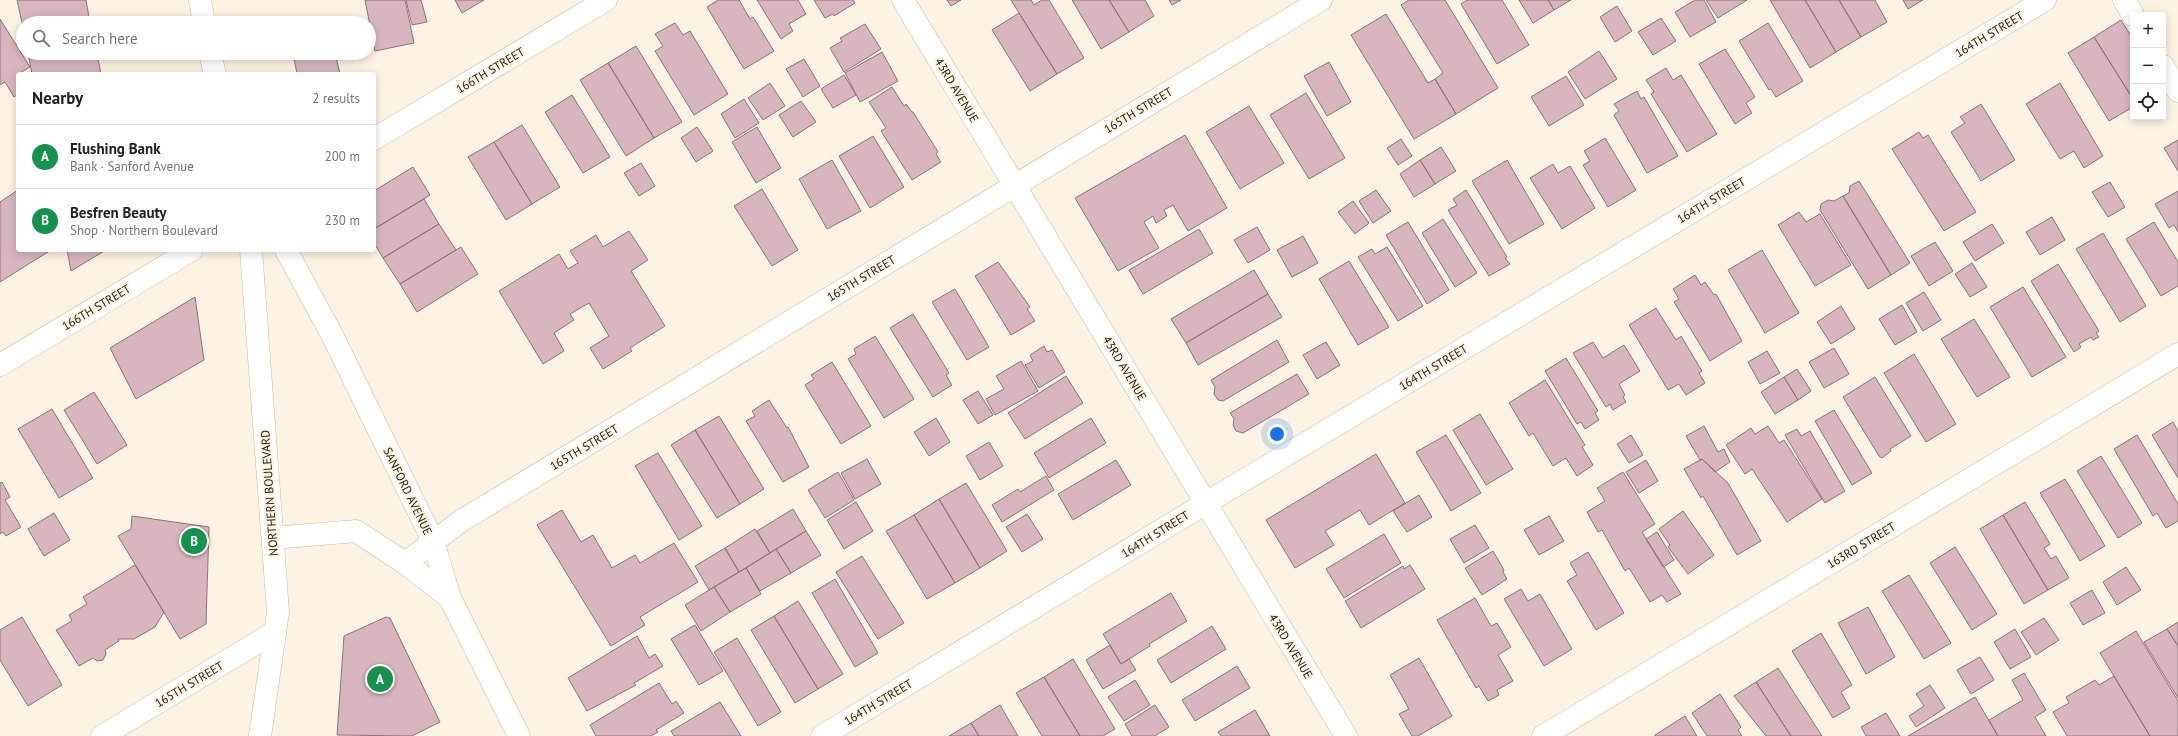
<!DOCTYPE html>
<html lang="en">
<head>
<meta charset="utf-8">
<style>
	:root { --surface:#fff; --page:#f6f6f6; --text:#202124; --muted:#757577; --line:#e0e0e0; --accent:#17924e }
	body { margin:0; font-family:"PT Sans",sans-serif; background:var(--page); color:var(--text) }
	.controls { position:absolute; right:12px; top:12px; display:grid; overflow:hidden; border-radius:4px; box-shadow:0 2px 10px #0003 }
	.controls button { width:36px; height:36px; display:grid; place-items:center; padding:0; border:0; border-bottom:1px solid var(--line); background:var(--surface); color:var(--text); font:20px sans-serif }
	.you { position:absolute; left:1277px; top:434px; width:14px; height:14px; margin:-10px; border:3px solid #fff; border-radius:50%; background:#1a73e8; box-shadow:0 0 0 6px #1a73e833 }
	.badge { display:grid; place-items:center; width:26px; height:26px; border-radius:50%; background:var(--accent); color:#fff; font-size:13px; font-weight:700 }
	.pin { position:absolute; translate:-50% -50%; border:2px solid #fff; box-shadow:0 1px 4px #0006 }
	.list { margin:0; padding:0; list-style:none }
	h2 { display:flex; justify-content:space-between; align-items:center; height:52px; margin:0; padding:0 16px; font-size:17px }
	h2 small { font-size:13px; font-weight:400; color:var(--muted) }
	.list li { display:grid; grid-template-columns:26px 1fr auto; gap:12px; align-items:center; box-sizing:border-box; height:64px; padding:0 16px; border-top:1px solid var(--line) }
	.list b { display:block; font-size:15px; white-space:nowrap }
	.list p { margin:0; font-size:13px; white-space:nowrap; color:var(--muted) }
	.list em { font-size:13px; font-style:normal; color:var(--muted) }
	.icon { flex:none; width:22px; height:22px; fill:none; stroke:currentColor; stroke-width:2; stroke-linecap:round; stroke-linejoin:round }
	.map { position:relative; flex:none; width:2178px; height:736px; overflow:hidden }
	.search { position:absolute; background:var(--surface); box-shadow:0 2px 10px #0003; left:16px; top:16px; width:360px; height:44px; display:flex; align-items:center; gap:10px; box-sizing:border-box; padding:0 14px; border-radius:22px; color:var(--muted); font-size:15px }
	.panel { position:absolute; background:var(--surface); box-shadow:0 2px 10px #0003; left:16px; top:72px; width:360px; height:180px; border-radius:4px }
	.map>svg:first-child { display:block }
	.building { fill:#d7b5bf; stroke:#91727c }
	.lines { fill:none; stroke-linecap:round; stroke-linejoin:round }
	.minor-casing { stroke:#cab99f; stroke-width:23 }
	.major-casing { stroke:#cab99f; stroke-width:23 }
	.minor { stroke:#fff; stroke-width:22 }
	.major { stroke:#fff; stroke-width:22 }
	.labels { text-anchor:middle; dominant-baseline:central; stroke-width:4; stroke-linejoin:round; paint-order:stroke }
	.street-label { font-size:12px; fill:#292218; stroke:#fdf3e2 }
</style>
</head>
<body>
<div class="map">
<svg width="2178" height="736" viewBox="0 0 2178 736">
	<rect width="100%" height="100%" fill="#fdf3e2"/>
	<path class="building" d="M17,0h69l4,23h-67v4z
		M365,0h40l9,43 -39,8z
		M406,0h15l6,22 -15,3z
		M455,0h29l-22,13z
		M718,0h21l11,19 3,-2 21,34 -30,18 -37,-62z
		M757,0h41l8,14 -17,10 4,7 -12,8z
		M814,0h39l2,3 -21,13 -1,-2 -8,4z
		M947,0h14l-10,6z
		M1011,0h20l3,5 8,-5h7l35,58 -27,16z
		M1072,0h37l20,32 -28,17z
		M1109,0h36l9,16 -25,16z
		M1169,0h12l-9,5z
		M1409,0h36l53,88 -42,26 -21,-35 8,-6 -42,-68z
		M1467,0h35l27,45 -32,19 -36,-60z
		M1519,0h29l6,10 -21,13z
		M1548,0h23l-17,10z
		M1695,0h9l12,22 -26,15 -15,-25z
		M1706,0h41l-29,18z
		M1770,0h35l31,52 -26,16z
		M1805,0h34l22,37 -25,15z
		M1839,0h36l12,22 -26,15z
		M1903,0h20l-15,9z
		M1617,6l15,25 -17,11 -15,-25z
		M1019,13l38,61 -27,17 -38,-61z
		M1386,14l42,69 7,-4 21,35 -42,25 -63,-104z
		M1661,18l15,23 -23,14 -15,-23z
		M0,19l30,48 -12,7v20l-4,3 -9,-15 -5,3z
		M2121,20l12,19v60l-39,-62z
		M675,23l8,12 7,-4 38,63 -34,21 -39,-64 8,-5 -8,-12z
		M1768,23l35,58 -27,16 -5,-8 -2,1 -30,-49z
		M865,24l16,25 -37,23 -14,-24 12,-7 -2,-3z
		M2094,37l39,62v8l-24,14 -41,-68z
		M636,46l46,76 -28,16 -46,-75z
		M1725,49l30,48 -9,6 6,10 -17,11 -36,-60z
		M1599,51l18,28 -32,20 -17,-27z
		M882,52l16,29 -38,21 -15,-29z
		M28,53h69l4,21h-69z
		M293,53h42l5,21h-43z
		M804,59l16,27 -17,11 -17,-28z
		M1329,62l22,40 -24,14 -23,-40z
		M608,63l46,75 -28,18 -46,-76z
		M1666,68l7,12 8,-5 36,59 -30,18 -36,-58 3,-2 -8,-12z
		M844,75l12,20 -23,13 -12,-19z
		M1566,76l18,29 -35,21 -18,-29z
		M770,83l15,23 -22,14 -15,-22z
		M2060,83l43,73 -19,12 -10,-17 -14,8 -34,-55z
		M892,87l12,19 2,-2 6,8h1l25,40 -2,2 5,8 -29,18 -31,-49 5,-3 -17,-26z
		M1637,91l4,8 3,-2 34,59 -31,17 -33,-58 5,-4 -5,-7z
		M1306,93l39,65 -36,21 -39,-64z
		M572,95l38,62 -27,16 -38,-61z
		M744,99l15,24 -24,15 -14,-24z
		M801,101l15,21 -23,15 -14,-22z
		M1981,104l34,56 -34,21 -30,-49 14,-9 -5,-6z
		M1249,106l35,57 -44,26 -34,-57z
		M522,125l38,62 -28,17 -38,-62z
		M697,127l16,24 -17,11 -15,-24z
		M757,127l24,41 -25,15 -24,-41z
		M1919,132l4,6 5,-3 48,77 -32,19 -52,-82z
		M1185,135l42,73 -39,23 -15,-26 -9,5 3,6 -11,7 -3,-7 -9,6 15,26 -41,23 -43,-73z
		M873,136l31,51 -34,21 -31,-52z
		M1605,138l31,52 -28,17 -25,-42 7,-4 -6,-10z
		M1401,139l11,17 -14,9 -11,-17z
		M2178,140v31l-14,-23z
		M494,142l38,62 -26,16 -38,-63z
		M1441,147l15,24 -21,13 -15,-24z
		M832,160l29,51 -34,18 -28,-50z
		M1420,160l15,24 -21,13 -14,-23z
		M1507,160l37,64 -35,20 -37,-63z
		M641,163l14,23 -16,10 -15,-23z
		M1553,164l5,9 12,-7 25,42 -33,21 -32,-51z
		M413,167l17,28 -56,34v-38z
		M1859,181l51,82 -19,12 -48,-79 6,-3 1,-7z
		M2110,182l15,25 -17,10 -16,-25z
		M762,189l36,61 -26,16 -38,-60z
		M18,190v60h33l-51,32v-80z
		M1376,190l15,21 -18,12 -14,-22z
		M1466,190l41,67 -2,1 5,6 -21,12 -41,-66 9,-5 -4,-6z
		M2178,191v41l-4,-7 -5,3 -14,-24z
		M1843,196l48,79 -23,14 -48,-79 1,-6 7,-4 6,1z
		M424,199l15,25 -56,34 -9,-15v-14z
		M1353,201l16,22 -14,11 -17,-22z
		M1799,212l7,10 14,-8 31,51 -36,21 -37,-61z
		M2052,217l13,23 -25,15 -14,-23z
		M1443,219l34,54 -22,14 -33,-54z
		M1408,222l41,68 -22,14 -41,-69z
		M2154,222l24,40v24l-17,10 -35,-57z
		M439,224l17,26 -56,34 -17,-26z
		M1992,224l12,19 -29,18 -12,-19z
		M1257,227l13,23 -22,13 -14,-23z
		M1199,229l14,24 -70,41 -14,-24z
		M629,231l19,29 -17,11 34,55 -35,22 2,3 -29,18 -13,-21 19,-12 -20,-33 -19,11 4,6 -20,13 10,18 -21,13 -44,-73 60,-37 9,15 10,-6 -8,-12 26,-16 7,12z
		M2103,233l43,73 -26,16 -44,-73z
		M1303,236l15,27 -26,14 -15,-27z
		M1935,242l18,29 -24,15 -18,-30z
		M461,247l17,27 -61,38 -17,-28z
		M1387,247l36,59 -25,15 -40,-64 14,-8 3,5z
		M67,250h39l-35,21z
		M1762,250l37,63 -34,20 -37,-63z
		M1349,261l40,66 -31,18 -39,-66z
		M998,262l32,45 -3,2 8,12 -24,14 -36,-59z
		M1972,263l15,24 -17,10 -15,-23z
		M2058,264l41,67 -3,2 3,4 -6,3 -2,-3 -12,7 2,3 -7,5 -43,-71z
		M1254,270l14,24 -82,49 -15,-24z
		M1695,275l6,10 4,-3 9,13 2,-1 26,47 -32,20 -36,-59 5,-3 -6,-10z
		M2023,287l43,70 -34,20 -42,-70z
		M955,289l34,58 -22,13 -35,-58z
		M1924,292l17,28 -18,11 -17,-28z
		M1268,294l14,23 -84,48 -12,-22z
		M195,297l9,63 -68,39 -26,-51z
		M1902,305l15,27 -22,13 -16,-26z
		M1841,306l14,23 -24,15 -14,-22z
		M1656,308l20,32 5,-4 21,35 -3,2 6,10 -19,12 -7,-11 -11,6 -39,-65z
		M913,314l36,59 -3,2 6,10 -19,12 -43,-69z
		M1974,319l36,58 -33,20 -36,-58z
		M875,336l39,63 -30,19 -36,-59 8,-5 -2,-5z
		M1277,340l12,22 -66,39 -5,-1 -4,-6 1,-7 -4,-7z
		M1326,342l14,23 -23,14 -14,-24z
		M1593,342l10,16 21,-13 16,26 -21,13 6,11 -2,2 3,5 -13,8 -3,-6 -4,3 -33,-54z
		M1044,346l3,6 5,-2 13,22 -26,16 -14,-23 8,-4 -3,-6z
		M1834,348l15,26 -25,14 -15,-26z
		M1767,351l13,22 -20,11 -12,-22z
		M1914,354l42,70 -30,18 -42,-69z
		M1566,358l32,53 -3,2 4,7 -14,9 -4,-7 -4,2 -32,-53z
		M1021,361l17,30 -43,24 -9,-16 18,-10 -8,-13z
		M832,362l39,64 -30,18 -36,-59 9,-6 -3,-4z
		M1797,369l14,22 -13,9 -14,-23z
		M1297,374l12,20 -66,39 -7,-2 -3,-6 1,-6 -4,-6z
		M1066,376l17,27 -58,36 -17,-26z
		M1784,377l14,23 -23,14 -14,-22z
		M1875,377l36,59 -21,13 1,2 -9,7 -3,-2 -36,-59z
		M1545,380l40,65 -3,2 11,18 -16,11 -11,-18 -13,8 -20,-33 -4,3 -20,-33z
		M978,391l15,24 -15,9 -15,-24z
		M94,392l33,53 -30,19 -33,-54z
		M769,400l18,28 1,-1 21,40 -26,15 -37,-61 9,-5 -3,-5z
		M52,409l41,69 -34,20 -41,-69z
		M1834,410l38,63 -20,12 -37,-64z
		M1480,414l33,55 -27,16 -33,-55z
		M719,416l45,73 -24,15 -45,-74z
		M936,418l14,24 -21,14 -15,-24z
		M1091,418l15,25 -57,35 -15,-25z
		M2173,422l5,9v47l-26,-43z
		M1704,426l14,26 6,-3 6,13 -15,10 -13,-13 -2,1 -14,-24z
		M1768,426l11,17 5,-3 38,59 -35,23 -35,-53 -7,5 -19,-29 25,-17 4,6z
		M1797,429l4,7 9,-5 35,60 -20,12 -40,-68z
		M695,430l45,74 -23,14 -46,-73z
		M1446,435l35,58 -30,18 -35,-59z
		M1631,435l12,20 -14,8 -12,-19z
		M2137,435l41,69v17l-12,7 -9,-15 -4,3 -39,-67z
		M989,442l14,24 -23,14 -14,-24z
		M658,453l44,73 -23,14 -44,-74z
		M1376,454l29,49 -36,22 -9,-15 -35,21 9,14 -39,23 -29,-48z
		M2101,456l41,67 -24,15 -41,-67z
		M867,459l14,25 -26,15 -14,-26z
		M1702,459l26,24 33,58 -24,14 -34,-59 -2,2 -17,-29z
		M1116,460l15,25 -58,35 -15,-26z
		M1646,460l12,21 -19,12 -13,-21z
		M838,472l16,28 -29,18 -17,-28z
		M1623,472l32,52 -13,8 39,62 -14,8 -5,-7 -12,7 -21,-34 -4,3 -23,-41 -4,2 -11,-20 18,-11 -8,-13z
		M1046,476l8,14 -52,32 -10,-17 26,-16 2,3z
		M2065,479l40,67 -25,15 -40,-68z
		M2,482l8,15 -5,3 16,27 -15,9 -3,-4 -3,2v-51z
		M966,483l41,68 -27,17 -41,-69z
		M1419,495l13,22 -25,15 -14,-21z
		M939,499l41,69 -25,15 -41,-68z
		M856,502l17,29 -29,18 -17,-29z
		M2025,502l25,42 -6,4 7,11 5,-3 13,22 -21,12 -45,-75z
		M793,509l13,22 -36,22 -13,-22z
		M562,510l19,32 12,-7 19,33 23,-13 5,8 34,-20 24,39 -58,35 5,8 -34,21 -74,-121z
		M1683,511l31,44 -26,19 -20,-27 2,-2 -11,-16z
		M54,513l16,27 -26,16 -16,-27z
		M1027,514l16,25 -21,13 -16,-25z
		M914,515l41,68 -28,16 -41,-68z
		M2003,515l45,75 -24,14 -44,-75z
		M132,516l77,11 -3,97 -26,15 -62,-103 13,-7z
		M1549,516l15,25 -25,14 -15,-25z
		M1475,525l14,23 -25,15 -14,-24z
		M755,529l15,24 -31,19 -14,-24z
		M806,531l15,24 -30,18 -15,-24z
		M1657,532l17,28 -11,7 -17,-28z
		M1384,534l17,29 -57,35 -18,-29z
		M1955,547l42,67 -25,16 -42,-67z
		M725,548l14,24 -30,18 -14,-24z
		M776,549l15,24 -31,18 -14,-23z
		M1493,551l11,19 -1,2 4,7 -25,16 -17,-27z
		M1588,552l36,61 -28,17 -29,-49 10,-6 -7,-12z
		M862,556l42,67 -26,16 -42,-67z
		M135,565l29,47 -9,15 -21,12h-16l1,2 -14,9 1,4 -3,6 -6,1 -4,-3 -14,8 -23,-36 16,-9 -3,-6 18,-11 -4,-7z
		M1410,565l15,24 -64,39 -16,-27 58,-35 1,3z
		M2126,567l15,23 -24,15 -14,-23z
		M746,568l15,26 -31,18 -16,-25z
		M1909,575l42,68 -27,16 -42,-68z
		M835,579l43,74 -23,14 -43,-74z
		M714,587l16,25 -29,19 -16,-26z
		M1521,589l7,12 12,-7 32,55 -28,17 -40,-67z
		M2092,590l13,23 -22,12 -13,-22z
		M1171,593l16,28 -38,23 1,2 -29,18 -18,-30z
		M1475,598l16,28 6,-3 14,24 -13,8 15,26 -16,9 2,5 -11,6 -9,-15 -3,2 -39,-68z
		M798,601l45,73 -25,15 -44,-73z
		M1868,607l27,50 -29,17 -28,-51z
		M774,616l44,73 -23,14 -44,-73z
		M22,617l40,68 -34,21 -28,-46v-30z
		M386,617l4,1 50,104 -28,14 -75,-1 7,-99z
		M2044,618l15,22 -23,15 -15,-23z
		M2178,622v24l-11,-17z
		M695,625l28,46 -24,14 -28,-46z
		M1212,626l14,23 -55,34 -14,-23z
		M2015,629l16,28 -21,12 -16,-27z
		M2167,629l11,17v52l-34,-56z
		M2136,631l42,70v35h-28l-50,-83z
		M1821,633l31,52 -11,7 9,16 -17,10 -41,-67z
		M637,636l12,22 6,-4 8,12 -29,17 2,2 -49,26 -19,-33z
		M737,638l44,74 -23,14 -44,-74z
		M1110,645l11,19 8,-5 7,11 -33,19 -17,-29z
		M1980,657l14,23 -23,14 -14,-24z
		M1419,658l33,58 -34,20h-6l-13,-22 10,-5 -19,-34z
		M1073,659l42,70 -12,7h-23l-36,-59z
		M1237,666l13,22 -55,33 -13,-21z
		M1778,668l44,68h-31l-35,-54z
		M2024,673l22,37 -11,7 11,19h-48l-9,-16 34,-20 -11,-20z
		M2114,676l36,60h-83l-14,-24 16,-9 -3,-6 29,-17 4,5z
		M1044,677l36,59h-38l-26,-43z
		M1135,680l15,25 -26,16 -16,-24z
		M1756,682l35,54h-25l-32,-40z
		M659,683l13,21 4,-3 8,12 -28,17 2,2 -7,4h-55l-6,-11z
		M1930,685l15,23 -29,19 -7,-11 15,-10 -8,-12z
		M1720,694l21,33 -3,3 4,6h-35l-15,-23z
		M1975,697l23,39h-90z
		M720,702l21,34h-67l-3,-5z
		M1000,705l18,31h-39l-8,-13z
		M1155,705l14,22 -14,9h-23l-7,-12z
		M1255,710l15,26h-49l-3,-4z
		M1886,713l14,23h-34l-5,-9z
		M1685,716l12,20h-42v-1z
		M971,723l8,13h-30z"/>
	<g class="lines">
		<defs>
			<path id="minor" d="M903,0l443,736
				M2124,0l9,15
				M2163,66l15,25
				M374,139l232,-139
				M286,250l45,83 102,208 17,57 69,138
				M0,365l192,-115
				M273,538l83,-7 49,32 45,35
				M405,563l56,-42 860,-521
				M102,736l173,-104
				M822,736l384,-233 839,-503
				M1543,736l635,-382"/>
			<path id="major" d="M200,0l4,23
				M210,53l5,21
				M251,250l27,362 -18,124"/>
		</defs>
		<use href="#minor" class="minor-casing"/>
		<use href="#major" class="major-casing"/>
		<use href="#minor" class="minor"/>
		<use href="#major" class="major"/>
	</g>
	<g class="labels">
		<g class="street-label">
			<text transform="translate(1989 34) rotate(-31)">164TH STREET</text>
			<text transform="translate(490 70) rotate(-31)">166TH STREET</text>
			<text transform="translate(957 90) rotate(59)">43RD AVENUE</text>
			<text transform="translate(1138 110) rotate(-31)">165TH STREET</text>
			<text transform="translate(1711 200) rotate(-31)">164TH STREET</text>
			<text transform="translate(861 278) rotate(-31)">165TH STREET</text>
			<text transform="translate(96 307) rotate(-31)">166TH STREET</text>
			<text transform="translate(1433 367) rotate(-31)">164TH STREET</text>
			<text transform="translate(1125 368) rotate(59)">43RD AVENUE</text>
			<text transform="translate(584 447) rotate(-31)">165TH STREET</text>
			<text transform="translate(408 491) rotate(64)">SANFORD AVENUE</text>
			<text transform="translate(269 493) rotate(-94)">NORTHERN BOULEVARD</text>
			<text transform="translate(1155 534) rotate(-32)">164TH STREET</text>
			<text transform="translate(1861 545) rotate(-31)">163RD STREET</text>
			<text transform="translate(1291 646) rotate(59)">43RD AVENUE</text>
			<text transform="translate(189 684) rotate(-31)">165TH STREET</text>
			<text transform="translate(878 702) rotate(-31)">164TH STREET</text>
		</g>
	</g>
</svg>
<div class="controls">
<button>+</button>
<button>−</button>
<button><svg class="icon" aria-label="locate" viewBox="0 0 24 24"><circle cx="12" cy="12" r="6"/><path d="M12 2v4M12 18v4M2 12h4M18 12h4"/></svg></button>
</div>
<div class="you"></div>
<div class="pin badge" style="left:380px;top:679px">A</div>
<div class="pin badge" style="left:194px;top:541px">B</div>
<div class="search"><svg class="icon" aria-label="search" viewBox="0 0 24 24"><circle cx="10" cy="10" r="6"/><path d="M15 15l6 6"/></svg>Search here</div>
<section class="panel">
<h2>Nearby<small>2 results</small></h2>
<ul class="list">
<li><span class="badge">A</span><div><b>Flushing Bank</b><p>Bank · Sanford Avenue</p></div><em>200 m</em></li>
<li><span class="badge">B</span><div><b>Besfren Beauty</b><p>Shop · Northern Boulevard</p></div><em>230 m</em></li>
</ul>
</section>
</div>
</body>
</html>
